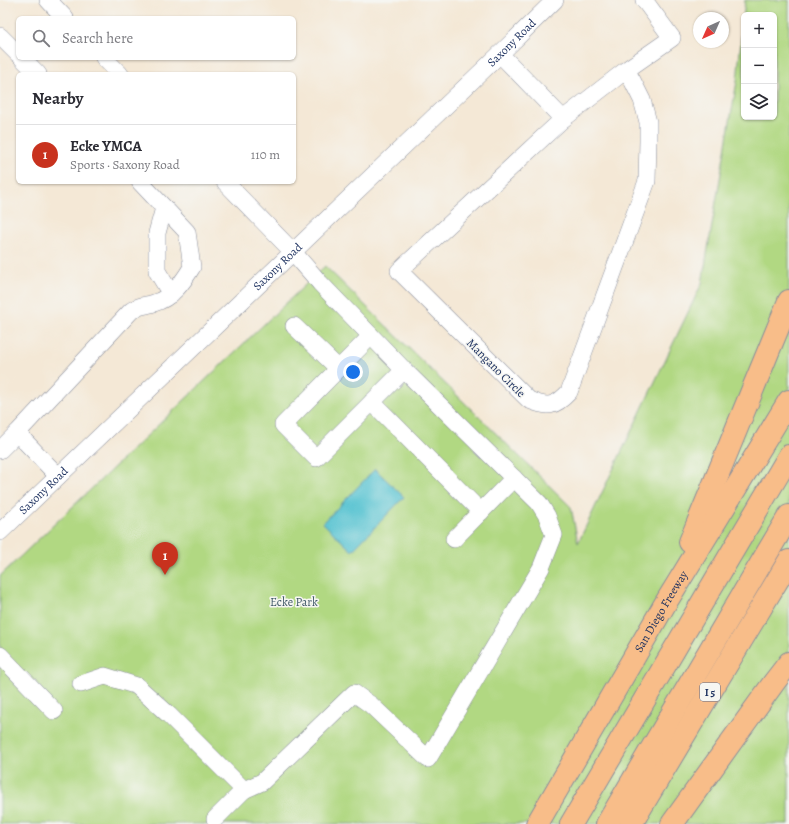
<!DOCTYPE html>
<html lang="en">
<head>
<meta charset="utf-8">
<style>
	:root { --surface:#fff; --page:#f2f2f3; --text:#2b2b33; --muted:#7c7c81; --line:#e1e1e2; --accent:#c8321e }
	body { margin:0; font-family:Alegreya,serif; background:var(--page); color:var(--text) }
	.controls { position:absolute; right:12px; top:12px; display:grid; overflow:hidden; border-radius:6px; box-shadow:0 1px 3px #0004 }
	.controls button { width:36px; height:36px; display:grid; place-items:center; padding:0; border:0; border-bottom:1px solid var(--line); background:var(--surface); color:var(--text); font:20px sans-serif }
	.compass { position:absolute; left:693px; top:12px; width:36px; height:36px; border-radius:50%; background:var(--surface); box-shadow:0 1px 3px #0004; rotate:225deg }
	.you { position:absolute; left:353px; top:372px; width:14px; height:14px; margin:-10px; border:3px solid #fff; border-radius:50%; background:#1a73e8; box-shadow:0 0 0 6px #1a73e833 }
	.badge { display:grid; place-items:center; width:26px; height:26px; border-radius:50%; background:var(--accent); color:#fff; font-size:13px; font-weight:700 }
	.pin { position:absolute; translate:-50% -33px; filter:drop-shadow(0 1px 2px #0008) }
	.pin::after { content:''; position:absolute; top:21px; width:14px; height:12px; background:inherit; clip-path:polygon(0 0,100% 0,50% 100%) }
	.list { margin:0; padding:0; list-style:none }
	h2 { display:flex; justify-content:space-between; align-items:center; height:52px; margin:0; padding:0 16px; font-size:17px }
	h2 small { font-size:13px; font-weight:400; color:var(--muted) }
	.list li { display:grid; grid-template-columns:26px 1fr auto; gap:12px; align-items:center; box-sizing:border-box; height:60px; padding:0 16px; border-top:1px solid var(--line) }
	.list b { display:block; font-size:15px; white-space:nowrap }
	.list p { margin:0; font-size:13px; white-space:nowrap; color:var(--muted) }
	.list em { font-size:13px; font-style:normal; color:var(--muted) }
	.icon { flex:none; width:22px; height:22px; fill:none; stroke:currentColor; stroke-width:2; stroke-linecap:round; stroke-linejoin:round }
	.map { position:relative; flex:none; width:789px; height:824px; overflow:hidden }
	.search { position:absolute; background:var(--surface); box-shadow:0 1px 3px #0004; left:16px; top:16px; width:280px; height:44px; display:flex; align-items:center; gap:10px; box-sizing:border-box; padding:0 14px; border-radius:6px; color:var(--muted); font-size:15px }
	.panel { position:absolute; background:var(--surface); box-shadow:0 1px 3px #0004; left:16px; top:72px; width:280px; height:112px; border-radius:6px }
	.map>svg:first-child { display:block }
	.green { fill:#b1d882; stroke:#668470; fill-rule:evenodd }
	.water { fill:#57c3d1; stroke:#397998 }
	.lines { fill:none; stroke-linecap:round; stroke-linejoin:round }
	.minor-casing { stroke:#888c9a; stroke-width:18 }
	.highway-casing { stroke:#888c9a; stroke-width:24 }
	.minor { stroke:#fff; stroke-width:17 }
	.highway { stroke:#f8bd89; stroke-width:22 }
	.labels { text-anchor:middle; dominant-baseline:central; stroke-width:3; stroke-linejoin:round; paint-order:stroke }
	.shield { fill:#f6f6f2; stroke:#5d6b8a; stroke-width:1 }
	.shield-label { font-size:11px; font-weight:bold; fill:#1b2f5e }
	.street-label { font-size:12px; fill:#1b2f5e; stroke:#f6f6f2 }
	.park-label { font-size:12px; fill:#405967; stroke:#f6f6f2 }
</style>
</head>
<body>
<div class="map">
<svg width="789" height="824" viewBox="0 0 789 824">
	<rect width="100%" height="100%" fill="#f6f6f2"/>
	<filter id="ink" filterUnits="userSpaceOnUse"><feTurbulence type="fractalNoise" baseFrequency=".025" numOctaves="2"/><feDisplacementMap in="SourceGraphic" scale="8" xChannelSelector="R" yChannelSelector="G"/><feConvolveMatrix kernelMatrix="1 2 1 2 8 2 1 2 1" color-interpolation-filters="sRGB"/></filter>
	<filter id="wash" filterUnits="userSpaceOnUse"><feTurbulence type="fractalNoise" baseFrequency=".012" numOctaves="4" result="noise"/><feDisplacementMap in="SourceGraphic" scale="16" xChannelSelector="R" yChannelSelector="G"/><feGaussianBlur stdDeviation="0.9" result="paint"/><feColorMatrix in="noise" values="0 0 0 0 0 0 0 0 0 0 0 0 0 0 0 0 0 1.4 0 .05"/><feComposite in="paint" operator="in"/></filter>
	<g filter="url(#wash)">
		<rect width="100%" height="100%" fill="#f4e8d6"/>
		<path class="green" d="M745,0h44v824h-789v-248l325,-310 246,241 7,36 124,-260 35,-202zM744,15h30v102h-30z"/>
		<path class="water" d="M375,469l29,28 -52,54 -29,-28z"/>
	</g>
	<g filter="url(#ink)">
		<g class="lines">
			<defs>
				<g id="minor">
					<path d="M48,0l17,18"/>
					<path d="M0,36l18,18"/>
					<path d="M500,54l63,65"/>
					<path d="M22,58l16,16"/>
					<path d="M104,58l16,16"/>
					<path d="M626,70l6,10 10,20 6,22v19l-1,40 -78,211c-14,15 -21,16 -40,8l-130,-129 164,-152 63,-49 46,-32 -28,-38"/>
					<path d="M225,182l68,70 27,31 84,87 135,133 8,13 7,19 -13,33 -113,191 -57,-54 -17,-12 -92,89 -18,8"/>
					<path d="M164,208l-7,25v38l14,23"/>
					<path d="M294,326l45,43"/>
					<path d="M371,336l-88,89 33,33 88,-88"/>
					<path d="M372,402l109,110"/>
					<path d="M17,433l114,-122c8,-6 14,-5 23,-8 18,-5 29,-21 38,-36l-5,-35 -47,-50"/>
					<path d="M0,450l17,-17 41,43"/>
					<path id="s1" d="M0,532l500,-478 55,-54"/>
					<path d="M454,539l60,-61"/>
					<path d="M0,655l54,56"/>
					<path d="M81,684l24,-8 32,10 32,29 75,75 -29,29"/>
				</g>
				<g id="highway">
					<path d="M690,542l99,-241"/>
					<path id="s2" d="M537,824l128,-220 124,-203"/>
					<path d="M571,824l218,-368"/>
					<path d="M607,824l182,-308"/>
					<path d="M631,824l158,-263"/>
					<path d="M672,824l103,-143 14,-18"/>
				</g>
			</defs>
			<use href="#minor" class="minor-casing"/>
			<use href="#highway" class="highway-casing"/>
			<use href="#minor" class="minor"/>
			<use href="#highway" class="highway"/>
		</g>
	</g>
	<g class="labels">
		<rect class="shield" x="700" y="683" width="20" height="18" rx="3"/>
		<g class="shield-label">
			<text x="710" y="692">I 5</text>
		</g>
		<g class="street-label">
			<text stroke="none"><textPath href="#s1" startOffset="708">Saxony Road</textPath></text>
			<text stroke="none"><textPath href="#s1" startOffset="384">Saxony Road</textPath></text>
			<text transform="translate(496 368) rotate(45)">Mangano Circle</text>
			<text stroke="none"><textPath href="#s1" startOffset="60">Saxony Road</textPath></text>
			<text stroke="none"><textPath href="#s2" startOffset="246">San Diego Freeway</textPath></text>
		</g>
		<g class="park-label">
			<text x="294" y="602">Ecke Park</text>
		</g>
	</g>
</svg>
<div class="controls">
<button>+</button>
<button>−</button>
<button><svg class="icon" aria-label="layers" viewBox="0 0 24 24"><path d="M12 4l9 5-9 5-9-5zM3 14l9 5 9-5"/></svg></button>
</div>
<svg class="compass" viewBox="-18 -18 36 36"><path d="M0-13l5 13h-10z" fill="#e53935"/><path d="M0 13l5-13h-10z" fill="#7c7c81"/></svg>
<div class="you"></div>
<div class="pin badge" style="left:165px;top:575px">1</div>
<div class="search"><svg class="icon" aria-label="search" viewBox="0 0 24 24"><circle cx="10" cy="10" r="6"/><path d="M15 15l6 6"/></svg>Search here</div>
<section class="panel">
<h2>Nearby<small></small></h2>
<ul class="list">
<li><span class="badge">1</span><div><b>Ecke YMCA</b><p>Sports · Saxony Road</p></div><em>110 m</em></li>
</ul>
</section>
</div>
</body>
</html>
